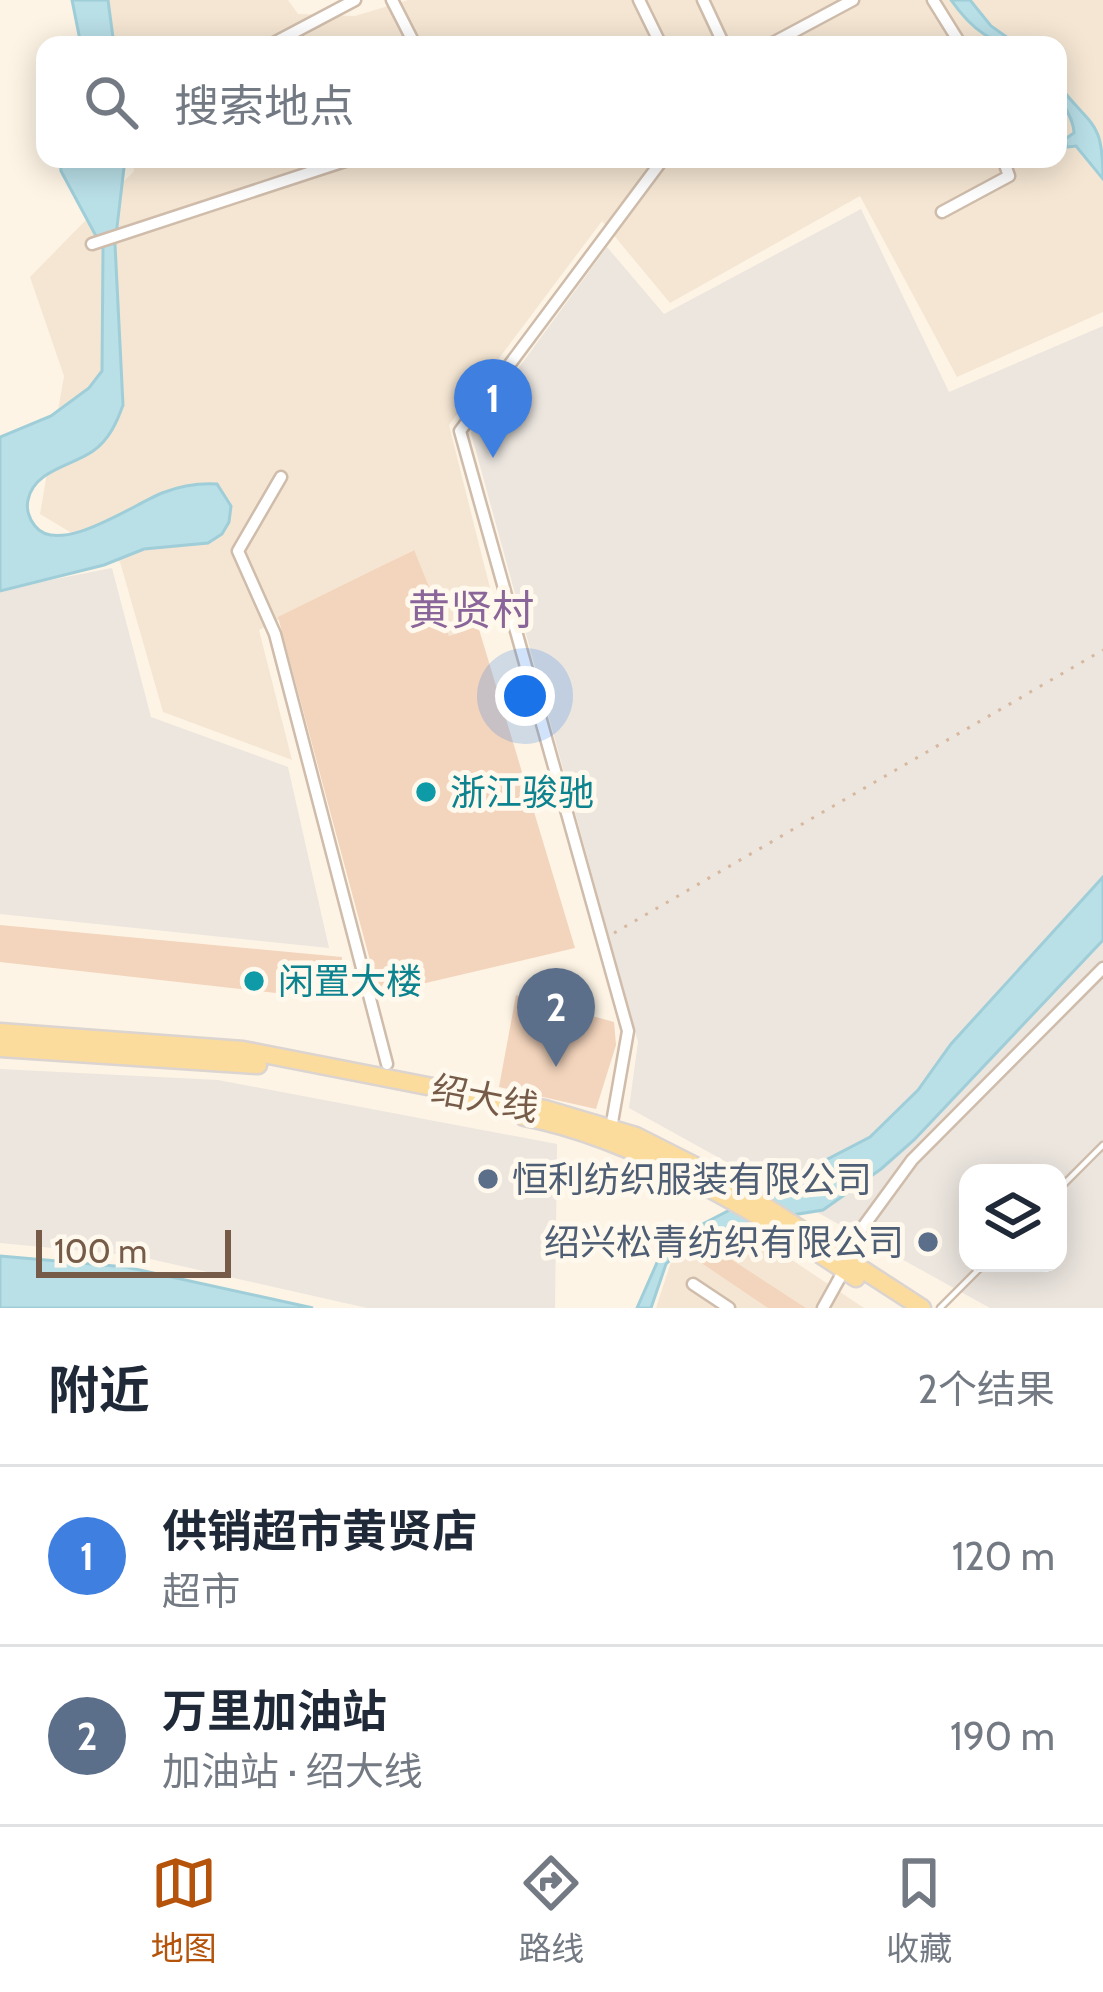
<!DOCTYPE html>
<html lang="zh">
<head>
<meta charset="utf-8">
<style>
	:root { --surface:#fff; --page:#f2f2f3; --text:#1f2937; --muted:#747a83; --line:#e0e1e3; --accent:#b45309 }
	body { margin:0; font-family:Cabin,"Noto Sans SC",sans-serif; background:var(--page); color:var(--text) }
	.controls { position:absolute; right:36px; bottom:36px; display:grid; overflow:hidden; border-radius:24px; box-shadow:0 6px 30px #0003 }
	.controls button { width:108px; height:108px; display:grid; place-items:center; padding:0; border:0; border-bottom:3px solid var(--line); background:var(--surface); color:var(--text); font:60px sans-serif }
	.scale { position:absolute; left:36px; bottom:30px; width:195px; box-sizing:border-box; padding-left:12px; border:6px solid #765b49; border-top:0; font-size:33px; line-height:42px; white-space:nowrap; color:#765b49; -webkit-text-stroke:9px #fff8ec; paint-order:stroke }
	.you { position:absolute; left:525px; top:696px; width:42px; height:42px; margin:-30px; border:9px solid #fff; border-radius:50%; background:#1a73e8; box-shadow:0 0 0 18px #1a73e833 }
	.badge { display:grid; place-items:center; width:78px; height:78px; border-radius:50%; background:var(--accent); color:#fff; font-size:39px; font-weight:700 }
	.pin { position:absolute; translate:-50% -99px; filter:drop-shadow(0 3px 6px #0008) }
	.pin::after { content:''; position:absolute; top:63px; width:42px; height:36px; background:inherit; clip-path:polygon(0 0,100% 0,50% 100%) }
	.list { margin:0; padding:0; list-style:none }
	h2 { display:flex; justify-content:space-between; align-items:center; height:156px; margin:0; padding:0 48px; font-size:51px }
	h2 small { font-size:39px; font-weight:400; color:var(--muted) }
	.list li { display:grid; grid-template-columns:78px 1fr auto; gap:36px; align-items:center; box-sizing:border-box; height:180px; padding:0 48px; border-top:3px solid var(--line) }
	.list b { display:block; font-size:45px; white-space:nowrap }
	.list p { margin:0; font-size:39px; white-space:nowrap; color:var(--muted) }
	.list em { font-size:39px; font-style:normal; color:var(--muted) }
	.icon { flex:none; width:66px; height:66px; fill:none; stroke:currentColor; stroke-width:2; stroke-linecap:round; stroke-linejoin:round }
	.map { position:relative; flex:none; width:1103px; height:1308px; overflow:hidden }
	.search { position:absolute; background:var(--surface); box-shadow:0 6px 30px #0003; left:36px; right:36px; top:36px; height:132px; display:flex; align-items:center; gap:30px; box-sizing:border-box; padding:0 42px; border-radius:24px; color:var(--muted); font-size:45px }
	.sheet { height:516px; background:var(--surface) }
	nav { display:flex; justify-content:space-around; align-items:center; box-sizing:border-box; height:168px; border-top:3px solid var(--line); background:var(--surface); font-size:33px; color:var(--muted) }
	nav a { display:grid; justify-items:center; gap:6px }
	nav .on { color:var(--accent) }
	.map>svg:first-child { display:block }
	.residential { fill:#f5e6d3 }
	.industrial { fill:#ece6df; fill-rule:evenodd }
	.water { fill:#b9dfe7; stroke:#9fced9; stroke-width:3 }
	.building { fill:#f3d4bc }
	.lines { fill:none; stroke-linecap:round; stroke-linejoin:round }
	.lane-casing { stroke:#cfbcab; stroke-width:9 }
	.street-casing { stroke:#cfbcab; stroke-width:15 }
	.primary-casing { stroke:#dbd4d0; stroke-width:21 }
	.path { stroke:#d8b79f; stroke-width:3; stroke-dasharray:3 9; stroke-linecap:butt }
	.lane { stroke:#fff; stroke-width:4.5 }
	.street { stroke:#fff; stroke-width:10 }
	.primary { stroke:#fcdc9c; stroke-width:16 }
	.culture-dot { fill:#0f9aa8; stroke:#fff8ec; stroke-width:4.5 }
	.service-dot { fill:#5c6f8a; stroke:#fff8ec; stroke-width:4.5 }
	.labels { text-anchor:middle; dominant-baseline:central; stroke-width:10; stroke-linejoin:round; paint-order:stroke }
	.culture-label { font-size:36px; fill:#0d838f; stroke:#fff8ec; text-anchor:start }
	.street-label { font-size:36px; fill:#765b49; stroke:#fff8ec }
	.service-label { font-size:36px; fill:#4e5e75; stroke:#fff8ec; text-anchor:start }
	.quarter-label { font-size:42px; fill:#8a659a; stroke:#fff8ec }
</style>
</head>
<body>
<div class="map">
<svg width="1103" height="1308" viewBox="0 0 1103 1308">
	<rect width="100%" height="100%" fill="#fdf4e5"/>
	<path class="residential" d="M103,0h185l10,14 57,2 53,-16h695v312l-146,65 -97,-181 -190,107 -68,-82 -153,204 48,191 -48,20 -36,-86 -154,80 33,130 -129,-48 -43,-150 -80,-48 24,-138 -34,-99 104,-106 -2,-12h926v-114h-947z
		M741,1226l123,82h-208l16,-49z"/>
	<path class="industrial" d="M861,209l88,183 154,-66v982h-113l-361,-200 9,-66 -167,-609 136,-186 57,67zM968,1173h90v90h-90z
		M112,568l39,149 137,50 41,181 -329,-34v-324z
		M0,1069l218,11 339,64 -2,164h-188l-230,-52 -137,-13z"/>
	<path class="water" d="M72,0h36l6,45h-33z
		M951,0h19l21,26 27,19c-29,0 -51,-22 -67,-45z
		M1058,84c33,44 45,34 45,95l-27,-33 -9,1 -2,-8 9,-6c0,-18 -16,-30 -16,-49z
		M60,159h65l-10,85 8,161c-6,17 -14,35 -30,46 -21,15 -59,19 -65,49 -2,9 1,19 7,26 24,31 99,-22 127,-33 18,-7 36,-10 55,-9l14,22 -2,16 -7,12 -14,9 -64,6 -40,16 -104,26v-154l51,-21 38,-28 13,-17 1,-122 -42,-78z
		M1103,877v63l-189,200 -33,29 -58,41 -74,12 -71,31 -12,11 -15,44h-14l26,-59 11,-10 196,-102 48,-47 33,-46z
		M0,1256l126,11 187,41h-313z"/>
	<path class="building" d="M414,550l35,86 29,-10 97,322 -196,46 -101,-377z
		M0,925l342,32 -4,43 -338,-38z
		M516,995l98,27 2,23 -20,64 -97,-22z
		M706,1243l100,65h-38l-74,-50z"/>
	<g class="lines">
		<defs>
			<path id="lane" d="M1058,1190l45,-45
				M940,1308l45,-45"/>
			<path id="street" d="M392,0l23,45
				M639,0l22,45
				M703,0l21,45
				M933,0l28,45
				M272,44l83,-44
				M769,45l84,-45
				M942,212l67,-36 -6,-17
				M92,244l259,-85
				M281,477l-43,74 37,83 112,430
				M610,1134l18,-103 -168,-600 203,-272
				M847,1258l5,-16 60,-82 191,-192
				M693,1284l36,24
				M823,1308l21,-38"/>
			<path id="primary" d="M0,1032l243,18 302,59 91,27 93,47 193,125
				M0,1048l258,17
				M524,1117c111,21 238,98 332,161"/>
		</defs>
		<use href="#lane" class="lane-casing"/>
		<use href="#street" class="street-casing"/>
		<use href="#primary" class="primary-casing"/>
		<path class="path" d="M614,933l489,-283"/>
		<use href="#lane" class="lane"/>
		<use href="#street" class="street"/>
		<use href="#primary" class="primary"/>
	</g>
	<g class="culture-dot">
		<circle cx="426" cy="792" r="12"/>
		<circle cx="254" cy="981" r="12"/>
	</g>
	<g class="service-dot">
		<circle cx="488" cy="1179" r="12"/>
		<circle cx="928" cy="1242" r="12"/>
	</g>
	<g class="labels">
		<g class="culture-label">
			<text x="450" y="792">浙江骏驰</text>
			<text x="278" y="981">闲置大楼</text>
		</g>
		<g class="street-label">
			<text transform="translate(485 1098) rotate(11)">绍大线</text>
		</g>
		<g class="service-label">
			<text x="512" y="1179">恒利纺织服装有限公司</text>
			<text x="904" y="1242" text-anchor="end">绍兴松青纺织有限公司</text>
		</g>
		<g class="quarter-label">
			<text x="471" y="610">黄贤村</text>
		</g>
	</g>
</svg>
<div class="controls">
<button><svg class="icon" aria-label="layers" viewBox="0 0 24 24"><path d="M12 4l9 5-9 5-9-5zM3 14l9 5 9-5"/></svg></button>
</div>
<div class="scale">100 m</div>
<div class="you"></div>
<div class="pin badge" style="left:493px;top:458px;background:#3f7fe0">1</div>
<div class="pin badge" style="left:556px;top:1067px;background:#5c6f8a">2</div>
<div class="search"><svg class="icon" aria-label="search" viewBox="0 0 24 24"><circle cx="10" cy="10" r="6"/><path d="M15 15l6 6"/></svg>搜索地点</div>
</div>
<section class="sheet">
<h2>附近<small>2个结果</small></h2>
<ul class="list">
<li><span class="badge" style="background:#3f7fe0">1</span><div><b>供销超市黄贤店</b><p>超市</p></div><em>120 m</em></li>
<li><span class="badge" style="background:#5c6f8a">2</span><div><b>万里加油站</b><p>加油站 · 绍大线</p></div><em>190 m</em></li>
</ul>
</section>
<nav>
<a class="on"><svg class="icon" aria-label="map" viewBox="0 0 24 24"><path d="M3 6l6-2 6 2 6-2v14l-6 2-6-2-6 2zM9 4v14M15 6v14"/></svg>地图</a>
<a><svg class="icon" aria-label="directions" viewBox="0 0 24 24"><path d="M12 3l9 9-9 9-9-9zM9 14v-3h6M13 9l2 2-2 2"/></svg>路线</a>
<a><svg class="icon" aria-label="saved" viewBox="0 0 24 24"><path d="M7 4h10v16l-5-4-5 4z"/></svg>收藏</a>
</nav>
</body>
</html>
